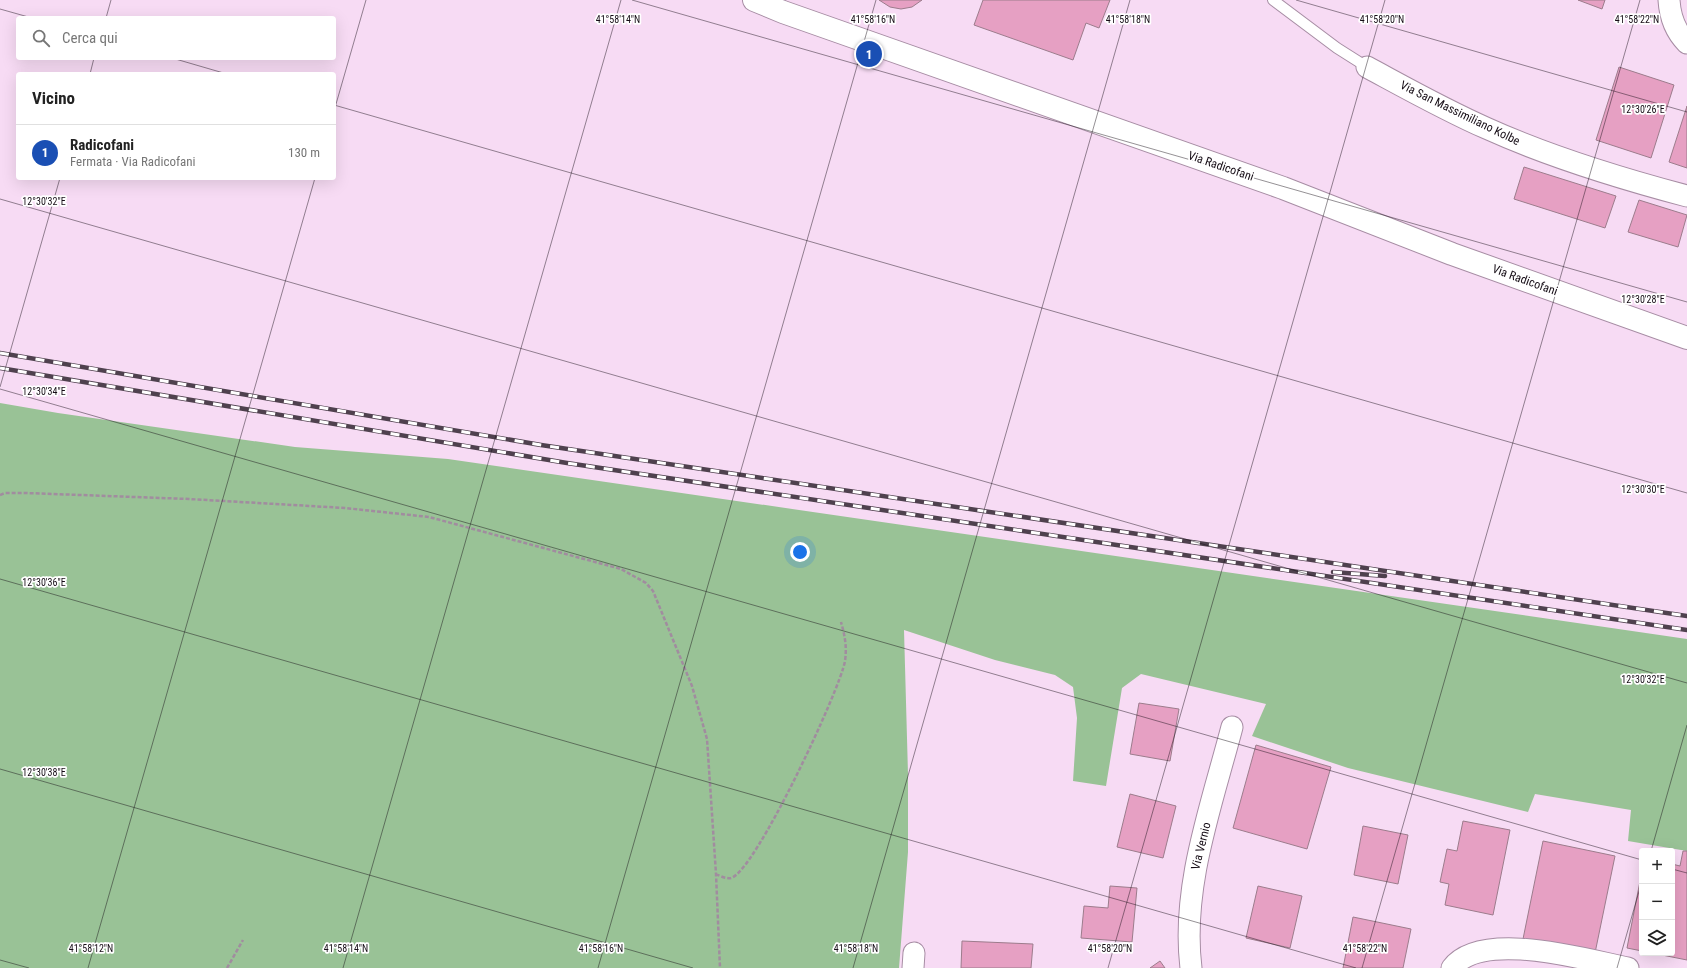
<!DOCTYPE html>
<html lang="it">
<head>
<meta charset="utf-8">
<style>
	:root { --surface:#fff; --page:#f2f2f2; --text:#222; --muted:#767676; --line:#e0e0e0; --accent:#367a8a }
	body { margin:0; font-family:"Roboto Condensed",sans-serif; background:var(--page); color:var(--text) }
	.controls { position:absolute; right:12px; bottom:12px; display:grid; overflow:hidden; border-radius:4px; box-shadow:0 4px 16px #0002 }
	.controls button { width:36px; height:36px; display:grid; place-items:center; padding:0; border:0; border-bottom:1px solid var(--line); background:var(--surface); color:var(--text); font:20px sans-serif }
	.you { position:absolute; left:800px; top:552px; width:14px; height:14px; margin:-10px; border:3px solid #fff; border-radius:50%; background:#1a73e8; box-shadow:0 0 0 6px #1a73e833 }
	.badge { display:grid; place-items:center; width:26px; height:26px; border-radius:50%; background:var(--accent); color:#fff; font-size:13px; font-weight:700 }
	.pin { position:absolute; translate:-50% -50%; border:2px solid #fff; box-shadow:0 1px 4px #0006 }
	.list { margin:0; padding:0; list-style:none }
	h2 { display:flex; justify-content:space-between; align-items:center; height:52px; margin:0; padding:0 16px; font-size:17px }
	h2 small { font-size:13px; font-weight:400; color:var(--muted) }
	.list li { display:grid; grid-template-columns:26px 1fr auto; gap:12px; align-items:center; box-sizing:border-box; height:56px; padding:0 16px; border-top:1px solid var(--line) }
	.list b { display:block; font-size:15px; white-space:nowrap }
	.list p { margin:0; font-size:13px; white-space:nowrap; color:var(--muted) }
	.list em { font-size:13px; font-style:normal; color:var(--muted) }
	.icon { flex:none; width:22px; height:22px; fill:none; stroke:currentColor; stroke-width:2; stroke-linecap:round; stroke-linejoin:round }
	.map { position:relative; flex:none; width:1687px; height:968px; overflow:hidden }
	.search { position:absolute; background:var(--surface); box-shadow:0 4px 16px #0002; left:16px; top:16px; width:320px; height:44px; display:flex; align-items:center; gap:10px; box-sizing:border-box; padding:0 14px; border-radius:4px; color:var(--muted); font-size:15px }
	.panel { position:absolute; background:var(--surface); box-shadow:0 4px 16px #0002; left:16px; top:72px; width:320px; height:108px; border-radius:4px }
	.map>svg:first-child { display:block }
	.green { fill:#99c296 }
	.building { fill:#e6a0c3; stroke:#9c7c8c }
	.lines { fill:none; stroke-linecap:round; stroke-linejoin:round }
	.service-casing { stroke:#a78da4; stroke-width:12 }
	.minor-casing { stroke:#a78da4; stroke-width:23 }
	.tertiary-casing { stroke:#a78da4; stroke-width:24 }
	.path { stroke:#a18c9f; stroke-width:2.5; stroke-dasharray:4 2; stroke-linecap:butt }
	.service { stroke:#fff; stroke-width:10 }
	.minor { stroke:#fff; stroke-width:21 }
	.tertiary { stroke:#fff; stroke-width:22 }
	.rail-casing { stroke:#4f414e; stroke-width:4.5 }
	.rail { stroke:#fff; stroke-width:3; stroke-dasharray:9; stroke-linecap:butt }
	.ticks { fill:none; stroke:#150c15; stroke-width:1; stroke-opacity:0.45 }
	.labels { text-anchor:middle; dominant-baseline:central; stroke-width:3.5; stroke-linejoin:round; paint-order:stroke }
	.street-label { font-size:12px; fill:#150c15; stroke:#fff }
	.ticks-label { font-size:10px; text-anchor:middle; fill:#150c15; stroke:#fff; stroke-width:3.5; stroke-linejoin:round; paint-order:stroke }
</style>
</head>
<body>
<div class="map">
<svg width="1687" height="968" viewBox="0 0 1687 968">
	<rect width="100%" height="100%" fill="#f7dbf4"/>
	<path class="green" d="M0,403l58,10 237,34 153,12 1239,180v212l-59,-10 3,-31 -96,-16 -7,18 -180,-44 -96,-32 14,-32 -125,-30 -19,14 -16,98 -33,-5 4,-63 -4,-31 -18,-12 -60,-15 -91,-30 4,144v78l-9,116h-899z"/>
	<path class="building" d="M879,0h43l-10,7 -11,2 -11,-2z
		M983,0h127l-11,28 -13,-5 -13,37 -99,-35z
		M1578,0h27l-3,9z
		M1619,67l55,18 -23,73 -55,-18z
		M1687,106v62l-18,-6z
		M1524,167l92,29 -11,32 -91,-29z
		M1639,200l48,15 -9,32 -50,-15z
		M1139,703l40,6 -9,52 -40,-7z
		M1256,745l75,22 -24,82 -74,-21z
		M1130,794l46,12 -13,52 -46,-11z
		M1463,821l47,9 -17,85 -48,-10 4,-21 -9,-2 7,-33 10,2z
		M1363,826l45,9 -10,49 -44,-9z
		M1543,841l72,15 -20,97 -72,-14z
		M1683,851h4v109l-35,-7h20v-89l8,2z
		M1642,871v80l-15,-3z
		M1110,886l27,2 -5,54 -51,-4 3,-32 24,2z
		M1258,886l44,10 -12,52 -44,-10z
		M1353,917l58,12 -8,39h-60z
		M962,941l71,3 -2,24h-70z
		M1160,961l5,7h-15z"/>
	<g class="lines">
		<defs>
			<path id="service" d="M1273,0l64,48 30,19"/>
			<path id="minor" d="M1669,0c1,17 6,31 18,43
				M1367,67c39,21 78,43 119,61 64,29 133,50 201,68
				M913,968l1,-15
				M1191,968c-10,-81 21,-164 41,-241
				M1452,968c29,-39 135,-8 176,0"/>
			<path id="tertiary" d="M754,0l29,12 500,176 169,66 235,84"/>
		</defs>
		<use href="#service" class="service-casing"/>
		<use href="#minor" class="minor-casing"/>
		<use href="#tertiary" class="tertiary-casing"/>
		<path class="path" d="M0,495l5,-2h21l163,6 156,9 84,9 192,52 25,14 7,8 39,95 15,53 9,135 4,94
			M716,874c4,2 10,5 15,4 24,-6 109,-188 114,-217 2,-14 0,-25 -4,-39
			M227,968l16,-28"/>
		<use href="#service" class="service"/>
		<use href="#minor" class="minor"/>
		<use href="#tertiary" class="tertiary"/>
		<defs>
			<path id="rail" d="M0,353l541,92 1146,171
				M0,368l567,95 1120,167
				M1333,572l52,4"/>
		</defs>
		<use href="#rail" class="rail-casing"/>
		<use href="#rail" class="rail"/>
	</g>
	<path class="ticks" d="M632,0l1055,302M1296,0l391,112M0,9l32,9M106,18l5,-18M172,58l55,16M90,74l4,-16M334,105l1353,388M334,111l32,-111M0,199l1687,484M0,387l60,-209M0,389l1642,471M0,579l1356,389M0,769l693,199M1651,851l36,-126M1672,869l15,4M0,960l29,8M88,968l227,-790M343,968l278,-968M598,968l278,-968M853,968l277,-968M1108,968l277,-968M1362,968l278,-968M1617,968l25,-87"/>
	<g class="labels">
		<g class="street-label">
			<text transform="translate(1460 113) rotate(26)">Via San Massimiliano Kolbe</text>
			<text transform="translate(1221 166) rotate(19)">Via Radicofani</text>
			<text transform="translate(1525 280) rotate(20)">Via Radicofani</text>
			<text transform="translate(1201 846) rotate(-76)">Via Vernio</text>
		</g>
	</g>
	<g class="ticks-label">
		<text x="618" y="23">41°58'14"N</text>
		<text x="873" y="23">41°58'16"N</text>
		<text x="1128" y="23">41°58'18"N</text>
		<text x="1382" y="23">41°58'20"N</text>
		<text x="1637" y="23">41°58'22"N</text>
		<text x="1643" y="113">12°30'26"E</text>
		<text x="44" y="205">12°30'32"E</text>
		<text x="1643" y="303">12°30'28"E</text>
		<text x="44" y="395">12°30'34"E</text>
		<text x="1643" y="493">12°30'30"E</text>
		<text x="44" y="586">12°30'36"E</text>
		<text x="1643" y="683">12°30'32"E</text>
		<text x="44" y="776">12°30'38"E</text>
		<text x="91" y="952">41°58'12"N</text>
		<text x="346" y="952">41°58'14"N</text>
		<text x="601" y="952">41°58'16"N</text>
		<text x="856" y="952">41°58'18"N</text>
		<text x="1110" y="952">41°58'20"N</text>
		<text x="1365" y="952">41°58'22"N</text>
	</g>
</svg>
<div class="controls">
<button>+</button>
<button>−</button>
<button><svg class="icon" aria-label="layers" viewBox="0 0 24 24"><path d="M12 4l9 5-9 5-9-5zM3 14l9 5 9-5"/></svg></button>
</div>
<div class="you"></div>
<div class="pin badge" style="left:869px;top:54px;background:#1a4fb4">1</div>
<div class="search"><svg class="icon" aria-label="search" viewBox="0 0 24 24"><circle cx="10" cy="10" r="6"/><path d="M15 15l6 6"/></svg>Cerca qui</div>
<section class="panel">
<h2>Vicino<small></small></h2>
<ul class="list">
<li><span class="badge" style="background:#1a4fb4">1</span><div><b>Radicofani</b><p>Fermata · Via Radicofani</p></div><em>130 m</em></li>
</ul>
</section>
</div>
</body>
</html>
